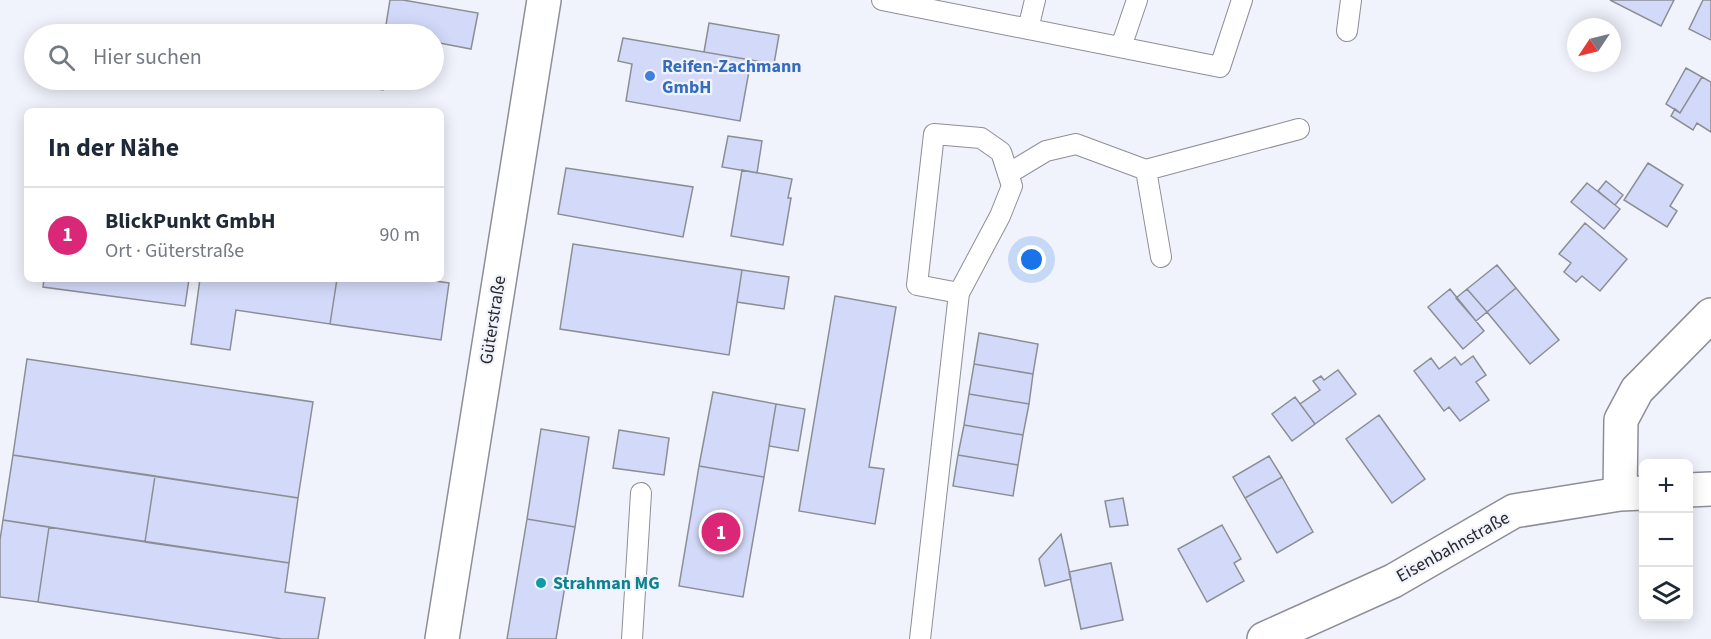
<!DOCTYPE html>
<html lang="de">
<head>
<meta charset="utf-8">
<style>
	:root { --surface:#fff; --page:#f6f6f7; --text:#1f2937; --muted:#747a83; --line:#e0e1e3; --accent:#db2777 }
	body { margin:0; font-family:"Source Sans 3",sans-serif; background:var(--page); color:var(--text) }
	.controls { position:absolute; right:18px; bottom:18px; display:grid; overflow:hidden; border-radius:9px; box-shadow:0 3px 15px #0003 }
	.controls button { width:54px; height:54px; display:grid; place-items:center; padding:0; border:0; border-bottom:2px solid var(--line); background:var(--surface); color:var(--text); font:30px sans-serif }
	.compass { position:absolute; left:1567px; top:18px; width:54px; height:54px; border-radius:50%; background:var(--surface); box-shadow:0 3px 15px #0003; rotate:235deg }
	.you { position:absolute; left:1032px; top:260px; width:21px; height:21px; margin:-15px; border:4px solid #fff; border-radius:50%; background:#1a73e8; box-shadow:0 0 0 9px #1a73e833 }
	.badge { display:grid; place-items:center; width:39px; height:39px; border-radius:50%; background:var(--accent); color:#fff; font-size:20px; font-weight:700 }
	.pin { position:absolute; translate:-50% -50%; border:3px solid #fff; box-shadow:0 2px 6px #0006 }
	.list { margin:0; padding:0; list-style:none }
	h2 { display:flex; justify-content:space-between; align-items:center; height:78px; margin:0; padding:0 24px; font-size:26px }
	h2 small { font-size:20px; font-weight:400; color:var(--muted) }
	.list li { display:grid; grid-template-columns:39px 1fr auto; gap:18px; align-items:center; box-sizing:border-box; height:96px; padding:0 24px; border-top:2px solid var(--line) }
	.list b { display:block; font-size:22px; white-space:nowrap }
	.list p { margin:0; font-size:20px; white-space:nowrap; color:var(--muted) }
	.list em { font-size:20px; font-style:normal; color:var(--muted) }
	.icon { flex:none; width:33px; height:33px; fill:none; stroke:currentColor; stroke-width:2; stroke-linecap:round; stroke-linejoin:round }
	.map { position:relative; flex:none; width:1711px; height:639px; overflow:hidden }
	.search { position:absolute; background:var(--surface); box-shadow:0 3px 15px #0003; left:24px; top:24px; width:420px; height:66px; display:flex; align-items:center; gap:15px; box-sizing:border-box; padding:0 21px; border-radius:33px; color:var(--muted); font-size:22px }
	.panel { position:absolute; background:var(--surface); box-shadow:0 3px 15px #0003; left:24px; top:108px; width:420px; height:174px; border-radius:9px }
	.map>svg:first-child { display:block }
	.building { fill:#d3daf9; stroke:#8c8e96; stroke-width:1.5 }
	.lines { fill:none; stroke-linecap:round; stroke-linejoin:round }
	.service-casing { stroke:#8d8f97; stroke-width:22 }
	.minor-casing { stroke:#8d8f97; stroke-width:36 }
	.service { stroke:#fff; stroke-width:20 }
	.minor { stroke:#fff; stroke-width:33 }
	.shop-dot { fill:#3f7fe0; stroke:#f1f3fc; stroke-width:2 }
	.culture-dot { fill:#0f9aa8; stroke:#f1f3fc; stroke-width:2 }
	.labels { text-anchor:middle; dominant-baseline:central; stroke-width:4.5; stroke-linejoin:round; paint-order:stroke }
	.shop-label { font-size:18px; font-weight:bold; fill:#366cbe; stroke:#f1f3fc; text-anchor:start }
	.street-label { font-size:18px; fill:#27282b; stroke:#f1f3fc }
	.culture-label { font-size:18px; font-weight:bold; fill:#0d838f; stroke:#f1f3fc; text-anchor:start }
</style>
</head>
<body>
<div class="map">
<svg width="1711" height="639" viewBox="0 0 1711 639">
	<rect width="100%" height="100%" fill="#f1f3fc"/>
	<path class="building" d="M390,0h13l75,13 -7,36 -37,-7v-8h-43l1,-8 -6,-1z
		M1610,0h64l-13,26z
		M1703,0h8v40l-22,-11z
		M709,23l70,12 -5,29 -70,-12z
		M623,38l128,22 -11,61 -114,-20 6,-37 -14,-3z
		M1686,68l16,9 -22,36 -14,-9z
		M1702,77l9,5v50l-14,-9 -4,7 -22,-14 4,-7 5,4z
		M336,80h49l-2,10 -47,-8z
		M728,136l34,5 -5,32 -35,-6z
		M1648,163l35,22 -13,21 7,5 -10,16 -43,-27z
		M566,168l127,19 -10,50 -125,-23z
		M742,170l50,9 -4,19h3l-8,47 -52,-9z
		M1606,181l17,14 -8,10 -17,-14z
		M1587,183l33,26 -16,20 -33,-27z
		M1585,223l42,36 -27,32 -18,-15 -6,6 -12,-10 7,-9 -12,-9z
		M573,244l169,26 -13,85 -169,-26z
		M1497,265l19,23 -29,24 -20,-23z
		M742,270l47,7 -5,32 -47,-7z
		M44,279h145l-4,27 -142,-19z
		M200,279h137l-7,45 -94,-14 -6,40 -39,-6z
		M337,279h83l29,4 -8,57 -111,-16z
		M1516,288l43,52 -29,24 -43,-52z
		M1450,289l34,42 -21,18 -35,-42z
		M1467,289l20,23 -11,9 -20,-23z
		M835,296l61,11 -27,160 15,2 -9,55 -76,-13z
		M979,333l59,11 -5,30 -59,-10z
		M1473,356l13,19 -10,7 13,18 -29,21 -11,-14 -5,4 -30,-40 17,-13 8,11 16,-12 6,8z
		M27,359l286,43 -15,96 -285,-43z
		M974,364l59,10 -4,30 -60,-10z
		M1338,370l18,24 -41,30 -15,-20 20,-14 -7,-9 8,-5 3,4z
		M713,392l63,12 -12,73 -65,-11z
		M969,394l60,10 -6,31 -59,-10z
		M1295,397l20,27 -23,17 -20,-27z
		M776,404l29,5 -7,42 -29,-5z
		M1379,415l46,64 -33,24 -46,-64z
		M964,425l59,10 -5,30 -60,-10z
		M541,429l48,8 -14,90 -48,-8z
		M619,430l50,8 -5,37 -51,-7z
		M13,455l142,21 -10,66 -142,-22z
		M958,455l60,10 -5,31 -60,-10z
		M1269,456l13,21 -37,21 -12,-21z
		M699,466l65,11 -21,120 -64,-11z
		M155,476l143,22 -9,65 -144,-21z
		M1282,477l31,55 -36,21 -32,-55z
		M1123,498l5,27 -18,2 -5,-26z
		M527,519l48,8 -19,112h-49z
		M3,520l46,7 -11,75 -38,-5v-57z
		M1222,525l19,34 -7,4 10,18 -37,21 -29,-53z
		M49,527l240,36 -4,29 40,6 -7,41h-36l-244,-37z
		M1061,534l10,45 -26,7 -6,-27z
		M1111,563l12,57 -42,9 -12,-57z"/>
	<g class="lines">
		<defs>
			<path id="service" d="M882,0l338,67 22,-67
				M1028,29l7,-29
				M1347,31l4,-31
				M1121,47l16,-47
				M1146,170l15,87
				M1008,174l38,-23 30,-7 70,26 153,-41
				M632,639l9,-146
				M920,639l39,-346 41,-77 12,-30 -11,-34 -20,-14 -47,-4 -17,151 42,8"/>
			<path id="minor" d="M1688,490l23,-1
				M1620,494l1,-74 16,-30 74,-75
				M442,639l102,-639
				M1264,639l129,-58 121,-70 106,-17 24,-1"/>
		</defs>
		<use href="#service" class="service-casing"/>
		<use href="#minor" class="minor-casing"/>
		<use href="#service" class="service"/>
		<use href="#minor" class="minor"/>
	</g>
	<circle class="shop-dot" cx="650" cy="76" r="6"/>
	<circle class="culture-dot" cx="541" cy="583" r="6"/>
	<g class="labels">
		<g class="shop-label">
			<text x="662" y="66">Reifen-Zachmann<tspan x="662" dy="21">GmbH</tspan></text>
		</g>
		<g class="street-label">
			<text transform="translate(493 320) rotate(-81)">Güterstraße</text>
			<text transform="translate(1453 547) rotate(-29)">Eisenbahnstraße</text>
		</g>
		<g class="culture-label">
			<text x="553" y="583">Strahman MG</text>
		</g>
	</g>
</svg>
<div class="controls">
<button>+</button>
<button>−</button>
<button><svg class="icon" aria-label="layers" viewBox="0 0 24 24"><path d="M12 4l9 5-9 5-9-5zM3 14l9 5 9-5"/></svg></button>
</div>
<svg class="compass" viewBox="-18 -18 36 36"><path d="M0-13l5 13h-10z" fill="#e53935"/><path d="M0 13l5-13h-10z" fill="#747a83"/></svg>
<div class="you"></div>
<div class="pin badge" style="left:721px;top:532px">1</div>
<div class="search"><svg class="icon" aria-label="search" viewBox="0 0 24 24"><circle cx="10" cy="10" r="6"/><path d="M15 15l6 6"/></svg>Hier suchen</div>
<section class="panel">
<h2>In der Nähe<small></small></h2>
<ul class="list">
<li><span class="badge">1</span><div><b>BlickPunkt GmbH</b><p>Ort · Güterstraße</p></div><em>90 m</em></li>
</ul>
</section>
</div>
</body>
</html>
